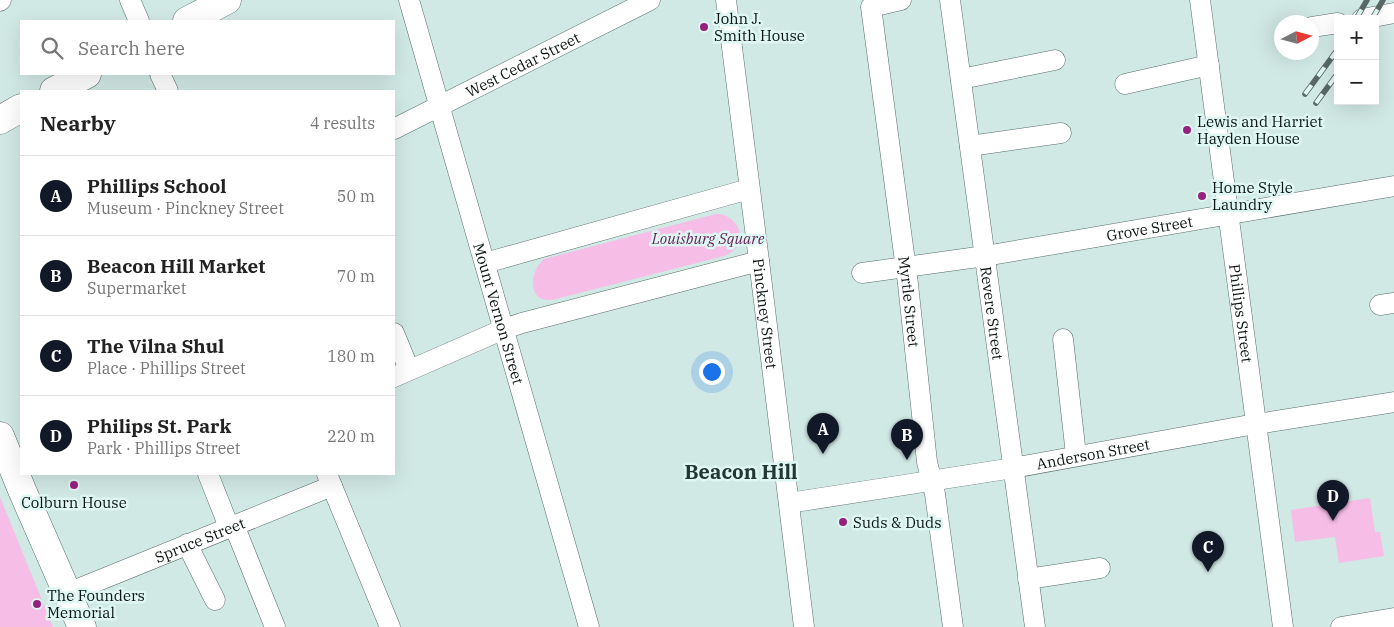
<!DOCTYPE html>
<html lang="en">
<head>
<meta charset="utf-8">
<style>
	:root { --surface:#fff; --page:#f6f6f6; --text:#222; --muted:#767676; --line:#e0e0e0; --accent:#111827 }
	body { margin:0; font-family:"IBM Plex Serif",serif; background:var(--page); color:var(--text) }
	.controls { position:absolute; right:15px; top:15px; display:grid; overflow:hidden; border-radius:0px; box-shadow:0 5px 20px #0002 }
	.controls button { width:45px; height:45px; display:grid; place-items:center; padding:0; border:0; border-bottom:1px solid var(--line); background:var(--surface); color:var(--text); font:25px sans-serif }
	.compass { position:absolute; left:1274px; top:15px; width:45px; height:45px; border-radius:50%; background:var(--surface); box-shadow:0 5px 20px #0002; rotate:84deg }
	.you { position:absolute; left:711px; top:371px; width:18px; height:18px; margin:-12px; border:4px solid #fff; border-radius:50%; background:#1a73e8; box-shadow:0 0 0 8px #1a73e833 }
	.badge { display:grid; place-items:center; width:32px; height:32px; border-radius:50%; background:var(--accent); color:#fff; font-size:16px; font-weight:700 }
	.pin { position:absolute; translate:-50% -41px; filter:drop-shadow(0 1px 2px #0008) }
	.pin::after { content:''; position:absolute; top:26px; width:18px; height:15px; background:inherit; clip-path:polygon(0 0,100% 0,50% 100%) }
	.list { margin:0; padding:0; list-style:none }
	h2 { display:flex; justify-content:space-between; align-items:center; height:65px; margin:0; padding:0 20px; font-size:21px }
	h2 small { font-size:16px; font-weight:400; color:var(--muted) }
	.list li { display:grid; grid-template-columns:32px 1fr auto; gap:15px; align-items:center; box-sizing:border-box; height:80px; padding:0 20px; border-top:1px solid var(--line) }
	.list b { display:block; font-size:19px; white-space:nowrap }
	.list p { margin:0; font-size:16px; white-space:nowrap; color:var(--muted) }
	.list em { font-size:16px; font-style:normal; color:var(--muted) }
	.icon { flex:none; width:28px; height:28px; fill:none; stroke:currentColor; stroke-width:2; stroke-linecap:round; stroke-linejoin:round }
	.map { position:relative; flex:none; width:1394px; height:627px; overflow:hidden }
	.search { position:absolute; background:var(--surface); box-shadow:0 5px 20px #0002; left:20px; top:20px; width:375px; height:55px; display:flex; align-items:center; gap:12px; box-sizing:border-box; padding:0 18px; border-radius:0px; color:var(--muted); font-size:19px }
	.panel { position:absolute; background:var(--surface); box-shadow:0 5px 20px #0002; left:20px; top:90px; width:375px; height:385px; border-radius:0px }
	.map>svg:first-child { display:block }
	.green { fill:#f6bde6 }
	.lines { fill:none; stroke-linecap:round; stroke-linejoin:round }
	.street-casing { stroke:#586d6a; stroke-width:21 }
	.primary-casing { stroke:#586d6a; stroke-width:29 }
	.street { stroke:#fff; stroke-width:20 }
	.primary { stroke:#fff; stroke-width:28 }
	.rail-casing { stroke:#596765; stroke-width:5.5 }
	.rail { stroke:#def7f3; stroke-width:4; stroke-dasharray:11; stroke-linecap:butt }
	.poi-dot { fill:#95217f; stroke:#def7f3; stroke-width:2 }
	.labels { text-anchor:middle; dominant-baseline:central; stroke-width:5; stroke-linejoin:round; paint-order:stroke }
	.poi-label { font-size:15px; fill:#0c1514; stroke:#def7f3; text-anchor:start }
	.street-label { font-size:15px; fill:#0c1514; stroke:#def7f3 }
	.park-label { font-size:15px; font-style:italic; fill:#641f56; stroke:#def7f3 }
	.district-label { font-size:20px; font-weight:bold; fill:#223633; stroke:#def7f3 }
</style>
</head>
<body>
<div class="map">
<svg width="1394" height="627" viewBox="0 0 1394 627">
	<rect width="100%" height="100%" fill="#d1e9e5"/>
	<path class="green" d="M716,214c17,0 31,18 21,33 -3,4 -8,7 -13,9l-164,42c-4,1 -9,2 -12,2 -22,-1 -17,-31 -4,-41z
		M0,497l53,130h-53z
		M1370,498l5,34h5l4,24 -45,7 -4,-26 -40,5 -4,-32z"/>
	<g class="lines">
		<defs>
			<g id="street">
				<path d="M130,0l9,21"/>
				<path id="s1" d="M409,0l180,627"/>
				<path id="s2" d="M726,0l33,261 45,366"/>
				<path id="s3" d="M901,0l-30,7 37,277 19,178 8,32 18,133"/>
				<path id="s4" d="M950,0l85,627"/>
				<path id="s5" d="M1200,0l83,627"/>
				<path d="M0,1l1,-1"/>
				<path d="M1362,19l32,-6"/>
				<path d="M1312,27l26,-4"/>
				<path d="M160,74l8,17"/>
				<path d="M961,79l94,-19"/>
				<path d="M1125,84l84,-19"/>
				<path id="s6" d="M394,129l256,-129"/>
				<path d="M970,146l91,-13"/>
				<path d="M485,263l264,-74"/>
				<path id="s7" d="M862,273l123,-17 409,-70"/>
				<path d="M1380,305l14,-2"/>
				<path d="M394,333l12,29"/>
				<path d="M1063,339l13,116"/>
				<path d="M394,377l110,-48 18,-6 237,-62"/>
				<path d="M208,474l21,53"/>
				<path d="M327,474l63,153"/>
				<path id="s8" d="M789,503l224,-35 231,-42 150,-24"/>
				<path d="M234,525l41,102"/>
				<path d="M187,544l28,56"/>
				<path d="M1028,579l72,-11"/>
				<path id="s9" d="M68,593l264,-107"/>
				<path d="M1341,627l53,-9"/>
			</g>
			<path id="primary" d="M187,21l40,-21
				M54,91l33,-17
				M0,120l21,-12
				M0,436l22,54 60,137"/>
		</defs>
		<use href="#street" class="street-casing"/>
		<use href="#primary" class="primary-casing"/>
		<use href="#street" class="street"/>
		<use href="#primary" class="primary"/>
		<defs>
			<path id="rail" d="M1356,19l11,-19
				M1372,19l11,-19
				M1305,94l33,-45
				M1316,103l22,-30"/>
		</defs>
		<use href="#rail" class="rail-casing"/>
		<use href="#rail" class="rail"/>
	</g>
	<g class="poi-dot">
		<circle cx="704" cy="27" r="5"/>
		<circle cx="1187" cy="130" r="5"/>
		<circle cx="1202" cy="196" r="5"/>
		<circle cx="74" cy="485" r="5"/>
		<circle cx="843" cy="522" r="5"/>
		<circle cx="37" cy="604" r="5"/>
	</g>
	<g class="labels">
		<g class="poi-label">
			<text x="714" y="18">John J.<tspan x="714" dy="17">Smith House</tspan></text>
			<text x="1197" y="121">Lewis and Harriet<tspan x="1197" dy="17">Hayden House</tspan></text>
			<text x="1212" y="187">Home Style<tspan x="1212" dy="17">Laundry</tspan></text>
			<text x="74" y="502" text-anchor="middle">Colburn House</text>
			<text x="853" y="522">Suds &amp; Duds</text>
			<text x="47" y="595">The Founders<tspan x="47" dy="17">Memorial</tspan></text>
		</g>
		<g class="street-label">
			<text stroke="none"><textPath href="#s6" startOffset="144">West Cedar Street</textPath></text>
			<text stroke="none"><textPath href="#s7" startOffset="291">Grove Street</textPath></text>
			<text stroke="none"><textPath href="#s3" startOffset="328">Myrtle Street</textPath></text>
			<text stroke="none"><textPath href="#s1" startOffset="326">Mount Vernon Street</textPath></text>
			<text stroke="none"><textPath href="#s2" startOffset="316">Pinckney Street</textPath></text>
			<text stroke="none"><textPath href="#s4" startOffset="316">Revere Street</textPath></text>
			<text stroke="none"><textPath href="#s5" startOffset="316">Phillips Street</textPath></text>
			<text stroke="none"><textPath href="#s8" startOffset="308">Anderson Street</textPath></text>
			<text stroke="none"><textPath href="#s9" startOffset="142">Spruce Street</textPath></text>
		</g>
		<g class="park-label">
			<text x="708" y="238">Louisburg Square</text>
		</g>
		<g class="district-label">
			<text x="741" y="471">Beacon Hill</text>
		</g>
	</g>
</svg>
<div class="controls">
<button>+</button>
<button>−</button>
</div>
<svg class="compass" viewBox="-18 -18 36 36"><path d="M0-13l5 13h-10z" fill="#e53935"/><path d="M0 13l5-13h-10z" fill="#767676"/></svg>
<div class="you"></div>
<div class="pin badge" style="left:823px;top:454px">A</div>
<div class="pin badge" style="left:907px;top:460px">B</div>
<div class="pin badge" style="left:1208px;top:572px">C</div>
<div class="pin badge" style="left:1333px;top:521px">D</div>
<div class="search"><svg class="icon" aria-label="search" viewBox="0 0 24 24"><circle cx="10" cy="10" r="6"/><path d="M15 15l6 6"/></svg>Search here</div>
<section class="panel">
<h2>Nearby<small>4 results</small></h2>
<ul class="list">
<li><span class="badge">A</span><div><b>Phillips School</b><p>Museum · Pinckney Street</p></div><em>50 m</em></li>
<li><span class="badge">B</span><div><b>Beacon Hill Market</b><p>Supermarket</p></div><em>70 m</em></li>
<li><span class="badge">C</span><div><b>The Vilna Shul</b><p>Place · Phillips Street</p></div><em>180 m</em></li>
<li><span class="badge">D</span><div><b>Philips St. Park</b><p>Park · Phillips Street</p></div><em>220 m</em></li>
</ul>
</section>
</div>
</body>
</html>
